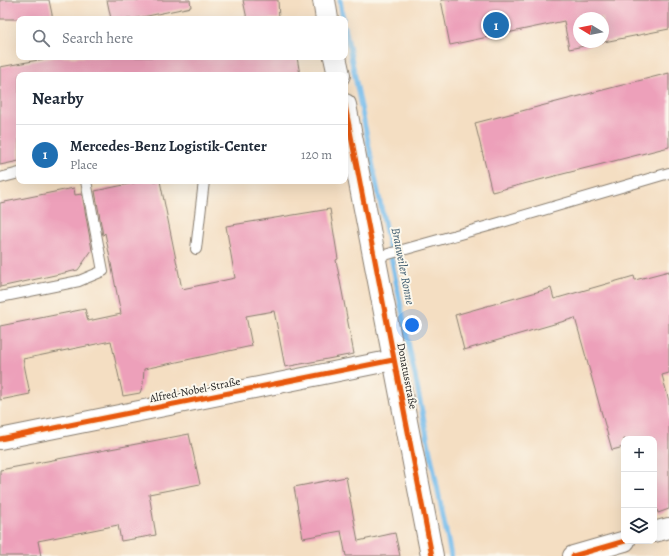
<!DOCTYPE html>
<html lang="en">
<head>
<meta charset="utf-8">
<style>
	:root { --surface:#fff; --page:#f6f6f7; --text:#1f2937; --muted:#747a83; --line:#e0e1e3; --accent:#1f6fb2 }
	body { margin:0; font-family:Alegreya,serif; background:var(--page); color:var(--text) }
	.controls { position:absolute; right:12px; bottom:12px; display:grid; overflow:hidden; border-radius:8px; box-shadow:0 4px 16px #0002 }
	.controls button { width:36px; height:36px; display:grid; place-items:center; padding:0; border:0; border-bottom:1px solid var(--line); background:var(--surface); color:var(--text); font:20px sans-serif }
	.compass { position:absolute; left:573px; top:12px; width:36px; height:36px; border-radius:50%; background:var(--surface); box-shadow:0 4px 16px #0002; rotate:280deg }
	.you { position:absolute; left:412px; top:325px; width:14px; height:14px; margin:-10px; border:3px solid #fff; border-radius:50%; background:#1a73e8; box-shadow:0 0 0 6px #1a73e833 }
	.badge { display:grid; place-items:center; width:26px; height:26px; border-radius:50%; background:var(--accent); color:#fff; font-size:13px; font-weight:700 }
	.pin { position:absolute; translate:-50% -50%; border:2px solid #fff; box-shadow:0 1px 4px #0006 }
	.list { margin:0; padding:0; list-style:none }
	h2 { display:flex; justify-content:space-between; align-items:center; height:52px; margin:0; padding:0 16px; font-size:17px }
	h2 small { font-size:13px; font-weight:400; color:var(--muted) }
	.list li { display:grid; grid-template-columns:26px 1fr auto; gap:12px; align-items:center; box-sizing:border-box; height:60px; padding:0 16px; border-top:1px solid var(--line) }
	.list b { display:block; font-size:15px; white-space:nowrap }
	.list p { margin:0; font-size:13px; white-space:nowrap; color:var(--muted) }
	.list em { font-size:13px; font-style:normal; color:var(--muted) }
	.icon { flex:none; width:22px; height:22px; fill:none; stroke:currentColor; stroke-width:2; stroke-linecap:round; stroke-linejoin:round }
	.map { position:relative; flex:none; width:669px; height:556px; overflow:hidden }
	.search { position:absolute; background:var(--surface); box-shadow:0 4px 16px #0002; left:16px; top:16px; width:332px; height:44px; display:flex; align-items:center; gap:10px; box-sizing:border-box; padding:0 14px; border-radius:8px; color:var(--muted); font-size:15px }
	.panel { position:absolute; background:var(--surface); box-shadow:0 4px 16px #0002; left:16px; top:72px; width:332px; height:112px; border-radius:8px }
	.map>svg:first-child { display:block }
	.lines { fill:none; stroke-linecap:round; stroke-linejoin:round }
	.stream { stroke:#74bcec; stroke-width:5 }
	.building { fill:#eda0ba; fill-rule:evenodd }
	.lane-casing { stroke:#887d6f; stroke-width:12 }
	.street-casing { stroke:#887d6f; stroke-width:22 }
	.secondary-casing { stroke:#887d6f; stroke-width:24 }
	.lane { stroke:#fff; stroke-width:10 }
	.street { stroke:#fff; stroke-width:20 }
	.secondary { stroke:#fff; stroke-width:22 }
	.cycleway-casing { stroke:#fbf7ec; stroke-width:8 }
	.cycleway { stroke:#e8590c; stroke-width:5 }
	.labels { text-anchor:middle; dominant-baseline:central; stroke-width:4; stroke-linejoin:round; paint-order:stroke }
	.street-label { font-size:11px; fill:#1c1c1c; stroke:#fbf7ec }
	.water-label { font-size:12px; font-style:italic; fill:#3f5c6f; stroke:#fbf7ec }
</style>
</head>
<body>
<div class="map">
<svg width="669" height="556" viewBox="0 0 669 556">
	<rect width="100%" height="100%" fill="#fbf7ec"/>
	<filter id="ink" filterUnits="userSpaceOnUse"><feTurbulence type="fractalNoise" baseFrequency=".025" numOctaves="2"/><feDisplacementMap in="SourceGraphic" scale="8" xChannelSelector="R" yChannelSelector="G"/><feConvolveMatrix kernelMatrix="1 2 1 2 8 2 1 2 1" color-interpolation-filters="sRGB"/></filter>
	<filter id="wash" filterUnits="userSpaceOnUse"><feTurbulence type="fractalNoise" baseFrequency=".012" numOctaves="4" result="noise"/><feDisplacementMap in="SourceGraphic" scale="16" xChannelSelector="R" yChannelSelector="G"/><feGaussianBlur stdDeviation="0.9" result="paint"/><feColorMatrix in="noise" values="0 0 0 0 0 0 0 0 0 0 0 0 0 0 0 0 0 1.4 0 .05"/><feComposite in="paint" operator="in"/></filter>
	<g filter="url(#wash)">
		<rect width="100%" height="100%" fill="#f4dec2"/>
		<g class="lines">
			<path class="stream" d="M340,0l3,19
				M345,27l106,529"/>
		</g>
		<g id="blocks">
			<path class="building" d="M0,0h49l4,19h-53z
				M107,0h83l1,7 -58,12h-22z
				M243,0h35l1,19h-32z
				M441,0h228v29l-100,20 -5,-28 -114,24zM579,18h24v24h-24z
				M55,57h242l3,18h-281v86l-19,4v-98z
				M669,73v74l-177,45 -17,-69z
				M143,181h17l22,108 53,-11 -9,-52 104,-17 8,50 -2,1 18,94 -69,13 -11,-56 -28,5 6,30 -108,23 -1,15 -3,9 -17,3 -12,-55 -88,18 7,35 -30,6v-74l85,-17 3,12 33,-7 -16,-81 -2,2 -8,-44z
				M74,188l1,7 7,-1 10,56 -14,20 -78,17v-84z
				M669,271v102l-7,2 7,26v108l-11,4 -4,-13v-61h-30v8l-12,3 -37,-132 -111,32 -9,-35 96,-27 3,11 80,-23 1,4z
				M189,434l11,50 -51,10 7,41 -35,6 -3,-16 -80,16 3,15h-41v-86z
				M346,477l12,64 37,-8 5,23h-54l-5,-25 -38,7 -9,-51z"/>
		</g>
	</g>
	<g filter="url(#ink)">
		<use href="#blocks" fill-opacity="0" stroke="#887d6f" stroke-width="1"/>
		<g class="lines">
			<defs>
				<path id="lane" d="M0,178l19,-5
					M196,249l8,-68
					M374,258l125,-35 170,-50
					M0,297l79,-16 24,-10 -17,-90"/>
				<path id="street" d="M0,439l393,-79
					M654,532l15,-4
					M573,556l52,-15"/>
				<path id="secondary" d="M324,0l3,19
					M335,57l4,18
					M345,105l87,451"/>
			</defs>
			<use href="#lane" class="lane-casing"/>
			<use href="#street" class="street-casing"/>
			<use href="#secondary" class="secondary-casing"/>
			<use href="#lane" class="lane"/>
			<use href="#street" class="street"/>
			<use href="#secondary" class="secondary"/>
			<defs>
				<path id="cycleway" d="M345,105l87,451
					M0,439l393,-79
					M573,556l52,-15"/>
			</defs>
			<use href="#cycleway" class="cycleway-casing"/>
			<use href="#cycleway" class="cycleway"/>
		</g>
	</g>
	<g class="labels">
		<g class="street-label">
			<text transform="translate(407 376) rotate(79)">Donatusstraße</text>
			<text transform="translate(195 390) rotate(-11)">Alfred-Nobel-Straße</text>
		</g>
		<g class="water-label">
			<text transform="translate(403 266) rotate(79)">Brauweiler Ronne</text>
		</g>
	</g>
</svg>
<div class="controls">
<button>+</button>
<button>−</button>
<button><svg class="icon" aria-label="layers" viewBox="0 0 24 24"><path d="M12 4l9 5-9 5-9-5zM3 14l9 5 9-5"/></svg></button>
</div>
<svg class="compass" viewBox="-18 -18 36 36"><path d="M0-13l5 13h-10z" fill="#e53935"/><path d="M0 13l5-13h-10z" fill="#747a83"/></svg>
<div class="you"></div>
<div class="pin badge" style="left:496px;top:25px">1</div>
<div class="search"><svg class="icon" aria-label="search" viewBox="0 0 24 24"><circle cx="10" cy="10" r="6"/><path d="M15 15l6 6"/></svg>Search here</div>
<section class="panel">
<h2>Nearby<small></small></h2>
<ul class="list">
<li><span class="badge">1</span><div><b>Mercedes-Benz Logistik-Center</b><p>Place</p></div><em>120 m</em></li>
</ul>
</section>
</div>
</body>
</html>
